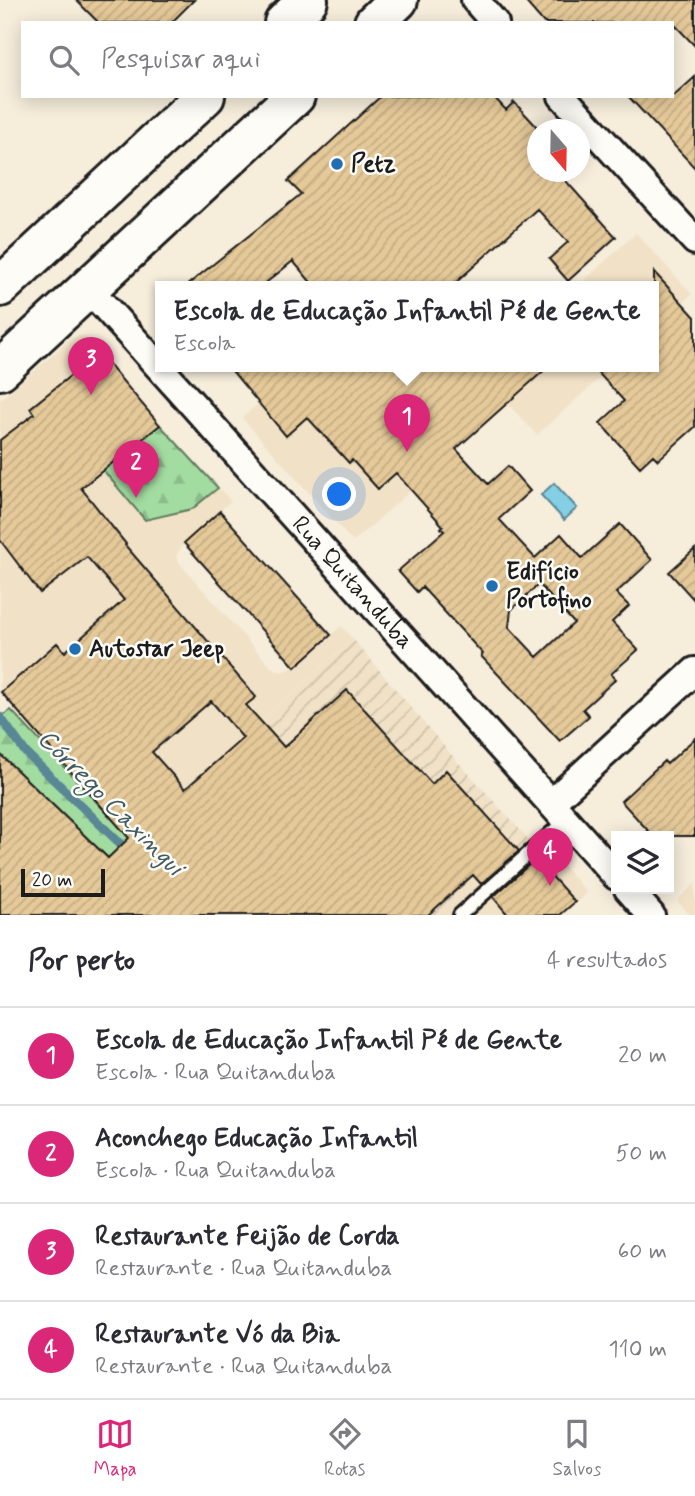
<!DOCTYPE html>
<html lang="pt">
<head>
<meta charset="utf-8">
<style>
	:root { --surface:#fff; --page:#f7f7f7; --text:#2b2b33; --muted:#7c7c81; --line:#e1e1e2; --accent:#db2777 }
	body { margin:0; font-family:Mynerve,sans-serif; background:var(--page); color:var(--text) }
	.controls { position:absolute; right:21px; bottom:21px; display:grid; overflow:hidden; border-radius:0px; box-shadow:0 4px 18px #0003 }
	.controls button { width:63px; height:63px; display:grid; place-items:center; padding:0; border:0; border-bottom:2px solid var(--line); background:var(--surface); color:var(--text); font:35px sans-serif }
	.compass { position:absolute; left:527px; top:119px; width:63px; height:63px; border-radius:50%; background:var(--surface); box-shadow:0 4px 18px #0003; rotate:160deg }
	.scale { position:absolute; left:21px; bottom:18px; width:84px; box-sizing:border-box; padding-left:7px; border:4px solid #1c1c1c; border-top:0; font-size:19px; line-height:24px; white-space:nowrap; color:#1c1c1c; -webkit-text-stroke:5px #fdfcf7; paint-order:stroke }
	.you { position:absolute; left:340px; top:495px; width:24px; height:24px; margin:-18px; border:5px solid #fff; border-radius:50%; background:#1a73e8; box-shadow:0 0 0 10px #1a73e833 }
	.badge { display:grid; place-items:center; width:46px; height:46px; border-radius:50%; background:var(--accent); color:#fff; font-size:23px; font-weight:700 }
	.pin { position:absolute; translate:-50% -58px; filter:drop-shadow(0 2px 4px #0008) }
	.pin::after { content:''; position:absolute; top:37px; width:24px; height:21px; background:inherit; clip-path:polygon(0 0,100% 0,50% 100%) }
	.popup { position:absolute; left:155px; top:281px; width:504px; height:91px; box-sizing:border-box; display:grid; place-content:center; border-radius:0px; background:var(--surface); filter:drop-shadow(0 2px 5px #0005); font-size:23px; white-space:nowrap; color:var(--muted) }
	.popup b { font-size:26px; color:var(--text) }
	.popup::after { content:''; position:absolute; left:50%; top:100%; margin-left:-14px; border:14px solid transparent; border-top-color:var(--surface) }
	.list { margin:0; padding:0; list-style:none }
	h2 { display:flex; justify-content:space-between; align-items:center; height:91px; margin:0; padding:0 28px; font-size:30px }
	h2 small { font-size:23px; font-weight:400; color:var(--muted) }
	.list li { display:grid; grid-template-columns:46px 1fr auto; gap:21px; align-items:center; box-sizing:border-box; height:98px; padding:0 28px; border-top:2px solid var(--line) }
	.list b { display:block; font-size:26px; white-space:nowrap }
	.list p { margin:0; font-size:23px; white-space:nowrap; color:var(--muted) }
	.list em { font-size:23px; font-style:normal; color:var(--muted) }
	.icon { flex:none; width:38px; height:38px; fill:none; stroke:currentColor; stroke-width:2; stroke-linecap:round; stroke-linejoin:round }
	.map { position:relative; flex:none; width:695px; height:915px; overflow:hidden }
	.search { position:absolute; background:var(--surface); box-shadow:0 4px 18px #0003; left:21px; right:21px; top:21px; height:77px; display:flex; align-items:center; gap:18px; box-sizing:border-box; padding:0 24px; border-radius:0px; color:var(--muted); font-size:26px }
	.sheet { height:483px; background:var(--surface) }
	nav { display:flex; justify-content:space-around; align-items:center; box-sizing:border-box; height:98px; border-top:2px solid var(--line); background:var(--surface); font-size:19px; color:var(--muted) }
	nav a { display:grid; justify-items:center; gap:4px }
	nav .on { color:var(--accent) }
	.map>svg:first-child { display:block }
	.built { fill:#f1e2c7 }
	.industrial { fill:url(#industrial-furrows) }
	.forest { fill:url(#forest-firs); stroke:#607c5e; stroke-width:2 }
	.water { fill:#84cfe5; stroke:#5a8795; stroke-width:2 }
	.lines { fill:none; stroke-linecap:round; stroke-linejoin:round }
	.stream { stroke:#5a8795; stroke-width:9 }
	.building { fill:url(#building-hatch); stroke:#1c1c1c; stroke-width:2; fill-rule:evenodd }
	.service-casing { stroke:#1c1c1c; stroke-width:18 }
	.minor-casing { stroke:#1c1c1c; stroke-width:32 }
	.trunk-casing { stroke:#1c1c1c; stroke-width:44 }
	.service { stroke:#fdfcf7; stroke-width:12 }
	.minor { stroke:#fdfcf7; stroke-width:26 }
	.trunk { stroke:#fdfcf7; stroke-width:38 }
	.poi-dot { fill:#1f6fb2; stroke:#fdfcf7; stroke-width:2.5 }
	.labels { text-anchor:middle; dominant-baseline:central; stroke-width:5; stroke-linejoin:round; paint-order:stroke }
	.poi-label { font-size:24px; font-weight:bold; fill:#1c1c1c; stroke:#fdfcf7; text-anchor:start }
	.street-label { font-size:24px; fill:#1c1c1c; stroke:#fdfcf7 }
	.water-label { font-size:26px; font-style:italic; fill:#405b62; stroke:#fdfcf7 }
</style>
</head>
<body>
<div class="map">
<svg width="695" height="915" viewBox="0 0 695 915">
	<defs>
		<pattern id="industrial-furrows" width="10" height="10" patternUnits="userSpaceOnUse" patternTransform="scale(1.75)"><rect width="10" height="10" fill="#f1e2c7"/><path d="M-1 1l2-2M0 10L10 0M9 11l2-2" fill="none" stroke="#cec1aa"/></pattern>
		<pattern id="forest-firs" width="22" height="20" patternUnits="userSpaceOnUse" patternTransform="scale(1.75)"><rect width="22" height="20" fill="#a3dca1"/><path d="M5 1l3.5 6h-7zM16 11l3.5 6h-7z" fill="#8cbc8a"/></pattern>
		<pattern id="building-hatch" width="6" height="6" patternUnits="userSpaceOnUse" patternTransform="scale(1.75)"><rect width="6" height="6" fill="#e5c999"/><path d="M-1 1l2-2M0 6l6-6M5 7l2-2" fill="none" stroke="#c4ac83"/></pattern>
	</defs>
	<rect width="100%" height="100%" fill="#f6eddb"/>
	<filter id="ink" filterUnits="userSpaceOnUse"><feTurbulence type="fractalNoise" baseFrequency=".0143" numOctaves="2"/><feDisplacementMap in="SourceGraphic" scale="14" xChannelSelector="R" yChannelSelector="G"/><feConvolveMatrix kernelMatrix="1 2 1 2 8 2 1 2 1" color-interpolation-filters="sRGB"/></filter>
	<g filter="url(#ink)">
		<path class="built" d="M636,233l56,61 -38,35v-43h-76z
			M78,336h7l75,89 71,76 -47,42 -8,13 5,9 90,102 10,5 14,-5 46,-41 12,13 -223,199 -130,-149v-289l72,-62z
			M302,366h311l-76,69 -29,-31 -155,138 -111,-124z
			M548,848l39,45 -24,22h-91z
			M695,883v32h-5l-13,-14z"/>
		<path class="industrial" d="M353,639l95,112 84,92 -83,72h-234l-76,-85z"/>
		<path class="forest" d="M160,425l58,63 -26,21 -47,11 -42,-50z
			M11,710l119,128 37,77 -167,-161v-37z"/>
		<path class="water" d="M554,483l23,25 -13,12 -23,-25z"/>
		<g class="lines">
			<path class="stream" d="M0,717l26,36 103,99"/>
		</g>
		<path class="building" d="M76,0h118l-23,23h-72z
			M524,0h171v46l-22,-23h-129z
			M695,77v91l-67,-72h46z
			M381,96h112l13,14 8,-8 23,25v45h21l58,65 -48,44 -19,-22 19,-17 -31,-33 -85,77h-138l-21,-25 -31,25h-76l115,-92 -13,-13z
			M654,272l41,45v110l-37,33 -5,-5 -13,12 -40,-44 24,-22 -32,-35h62z
			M99,353l61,72 -79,63 45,56 -1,1 131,152 -10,8 38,42 63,-57 85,94 14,-14 73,81 -38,33 -8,-9 -45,40h-428v-161l108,104 21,-20 -128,-146 56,-49 8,9 59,-52 -37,-43 -47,36 -40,-53v-100l34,-26 -4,-6zM211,701l32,37 -58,51 -33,-37z
			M228,366h321l-93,83 32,35 20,-18 22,25 -31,28 36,39 26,-24 21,24 38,-34 32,36 -36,33 13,13 -17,16 26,28 -27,24 5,5 -33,30 6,7 -29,25 -79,-85 2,-2 -61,-67 -5,5 -19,-21 46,-40 -3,-3 2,-2 -47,-53 -18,16 -26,-29 -3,3 -42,-46 -21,19zM539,584l35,39 -37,34 -28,-30 2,-17z
			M220,511l111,124 -36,32 -111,-124z
			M695,549v52l-26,-29z
			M695,738v98h-42l-32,-35 43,-40 3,3z
			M538,861l37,41 -15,13h-52l-15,-18 37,-33 2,2z"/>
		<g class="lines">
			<defs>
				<path id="service" d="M460,915l106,-95"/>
				<g id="minor">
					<path d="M475,0l20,23"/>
					<path d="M562,96l133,145"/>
					<path id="s1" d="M88,288l528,588"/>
					<path d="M551,803l144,-132"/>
					<path d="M628,889l23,26"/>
				</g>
				<path id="trunk" d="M284,23l24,-23
					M374,23l24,-23
					M0,287l205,-191
					M0,370l295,-274"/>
			</defs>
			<use href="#service" class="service-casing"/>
			<use href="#minor" class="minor-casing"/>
			<use href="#trunk" class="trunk-casing"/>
			<use href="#service" class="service"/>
			<use href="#minor" class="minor"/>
			<use href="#trunk" class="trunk"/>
		</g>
	</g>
	<g class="poi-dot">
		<circle cx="337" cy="164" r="7"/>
		<circle cx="492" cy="586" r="7"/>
		<circle cx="75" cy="649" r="7"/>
	</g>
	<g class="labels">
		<g class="poi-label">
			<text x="351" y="164">Petz</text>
			<text x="506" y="572">Edifício<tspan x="506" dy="28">Portofino</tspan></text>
			<text x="89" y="649">Autostar Jeep</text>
		</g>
		<g class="street-label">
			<text stroke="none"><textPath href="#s1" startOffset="396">Rua Quitanduba</textPath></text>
		</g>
		<g class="water-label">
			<text transform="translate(110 803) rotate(45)">Córrego Caxingui</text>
		</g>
	</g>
</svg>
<div class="controls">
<button><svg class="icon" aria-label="layers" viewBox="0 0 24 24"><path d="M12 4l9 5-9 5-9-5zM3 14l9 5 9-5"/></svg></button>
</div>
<svg class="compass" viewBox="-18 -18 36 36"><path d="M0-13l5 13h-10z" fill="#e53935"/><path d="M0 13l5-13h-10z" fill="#7c7c81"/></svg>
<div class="scale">20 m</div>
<div class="you"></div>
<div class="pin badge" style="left:407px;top:452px">1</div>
<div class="popup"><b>Escola de Educação Infantil Pé de Gente</b>Escola</div>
<div class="pin badge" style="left:136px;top:498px">2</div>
<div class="pin badge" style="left:91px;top:395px">3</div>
<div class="pin badge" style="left:550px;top:886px">4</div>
<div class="search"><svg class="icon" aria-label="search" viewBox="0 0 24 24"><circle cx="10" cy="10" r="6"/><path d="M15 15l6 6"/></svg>Pesquisar aqui</div>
</div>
<section class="sheet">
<h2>Por perto<small>4 resultados</small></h2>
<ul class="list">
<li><span class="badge">1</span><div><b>Escola de Educação Infantil Pé de Gente</b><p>Escola · Rua Quitanduba</p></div><em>20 m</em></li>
<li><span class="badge">2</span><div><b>Aconchego Educação Infantil</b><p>Escola · Rua Quitanduba</p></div><em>50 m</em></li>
<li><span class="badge">3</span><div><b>Restaurante Feijão de Corda</b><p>Restaurante · Rua Quitanduba</p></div><em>60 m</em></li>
<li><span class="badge">4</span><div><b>Restaurante Vó da Bia</b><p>Restaurante · Rua Quitanduba</p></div><em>110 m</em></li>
</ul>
</section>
<nav>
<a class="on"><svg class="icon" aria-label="map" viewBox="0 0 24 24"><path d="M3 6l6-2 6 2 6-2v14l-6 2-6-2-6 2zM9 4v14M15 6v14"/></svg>Mapa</a>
<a><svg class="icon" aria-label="directions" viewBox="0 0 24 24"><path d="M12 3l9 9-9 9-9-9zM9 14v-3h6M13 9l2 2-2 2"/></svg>Rotas</a>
<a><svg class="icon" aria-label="saved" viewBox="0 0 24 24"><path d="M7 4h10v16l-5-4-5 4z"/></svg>Salvos</a>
</nav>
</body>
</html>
